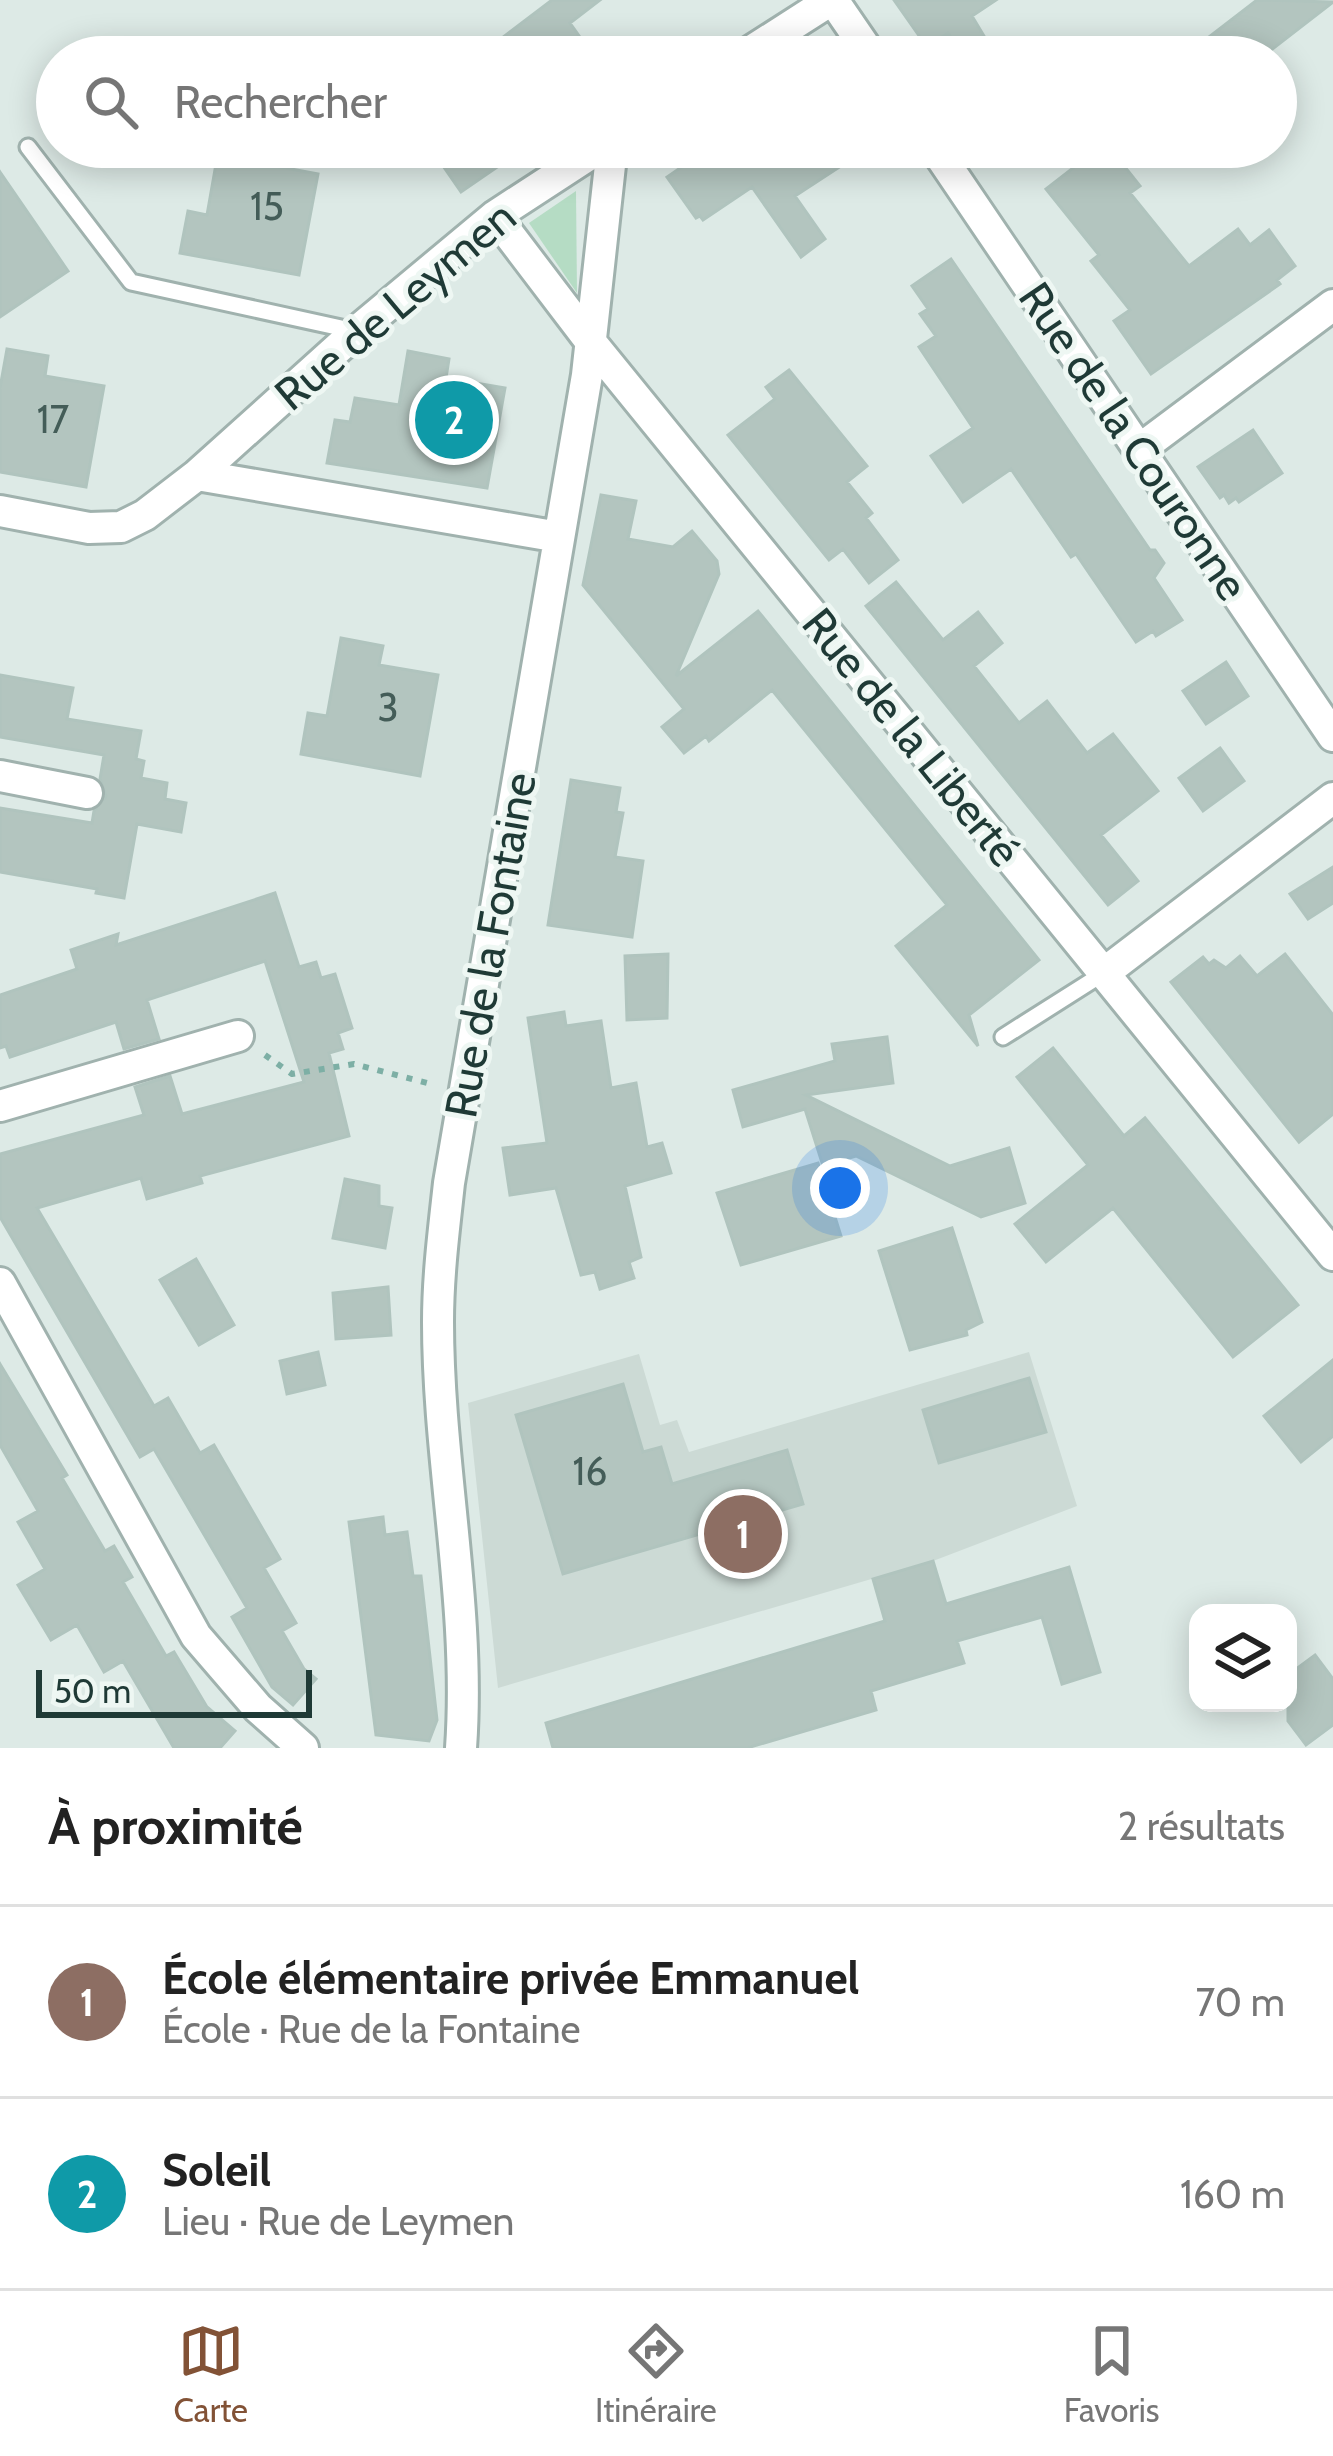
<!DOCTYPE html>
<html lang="fr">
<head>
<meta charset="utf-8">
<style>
	:root { --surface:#fff; --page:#f2f2f2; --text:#222; --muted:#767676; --line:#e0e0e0; --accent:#825236 }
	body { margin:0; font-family:Cabin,sans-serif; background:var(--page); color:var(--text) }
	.controls { position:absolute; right:36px; bottom:36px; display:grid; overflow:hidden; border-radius:24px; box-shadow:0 6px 30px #0003 }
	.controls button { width:108px; height:108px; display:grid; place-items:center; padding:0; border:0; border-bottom:3px solid var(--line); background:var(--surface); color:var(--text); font:60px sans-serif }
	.scale { position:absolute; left:36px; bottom:30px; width:276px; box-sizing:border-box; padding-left:12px; border:6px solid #1f3a36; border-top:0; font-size:33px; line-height:42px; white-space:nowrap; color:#1f3a36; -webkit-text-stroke:9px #eef7f3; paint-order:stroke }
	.you { position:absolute; left:840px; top:1188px; width:42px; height:42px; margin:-30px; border:9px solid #fff; border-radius:50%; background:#1a73e8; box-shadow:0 0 0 18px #1a73e833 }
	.badge { display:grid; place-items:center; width:78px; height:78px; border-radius:50%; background:var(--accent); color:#fff; font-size:39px; font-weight:700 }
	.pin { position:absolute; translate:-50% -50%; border:6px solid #fff; box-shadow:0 3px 12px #0006 }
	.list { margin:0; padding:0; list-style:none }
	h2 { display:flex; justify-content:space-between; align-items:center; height:156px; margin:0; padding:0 48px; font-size:51px }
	h2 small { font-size:39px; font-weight:400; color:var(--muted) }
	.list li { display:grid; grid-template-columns:78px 1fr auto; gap:36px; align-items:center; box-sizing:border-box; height:192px; padding:0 48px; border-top:3px solid var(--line) }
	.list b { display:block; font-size:45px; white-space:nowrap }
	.list p { margin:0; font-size:39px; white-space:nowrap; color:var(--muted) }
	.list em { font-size:39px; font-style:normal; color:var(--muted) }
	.icon { flex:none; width:66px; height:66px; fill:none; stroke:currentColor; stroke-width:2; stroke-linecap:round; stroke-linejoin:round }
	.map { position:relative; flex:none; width:1333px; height:1748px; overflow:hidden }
	.search { position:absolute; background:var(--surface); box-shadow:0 6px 30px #0003; left:36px; right:36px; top:36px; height:132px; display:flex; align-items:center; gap:30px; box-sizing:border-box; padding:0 42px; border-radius:66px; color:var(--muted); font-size:45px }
	.sheet { height:540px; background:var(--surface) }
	nav { display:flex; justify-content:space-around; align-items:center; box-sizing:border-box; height:168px; border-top:3px solid var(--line); background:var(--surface); font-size:33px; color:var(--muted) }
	nav a { display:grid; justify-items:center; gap:6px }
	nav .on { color:var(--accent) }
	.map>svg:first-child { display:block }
	.built { fill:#ccdad5 }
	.green { fill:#b5dcc4 }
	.building { fill:#b3c5bf; stroke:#b0c4be; stroke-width:3 }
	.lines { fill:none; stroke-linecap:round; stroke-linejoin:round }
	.lane-casing { stroke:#a0b2ae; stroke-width:21 }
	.street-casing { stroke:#a0b2ae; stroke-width:36 }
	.path { stroke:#7dafa5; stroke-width:6; stroke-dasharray:6 9; stroke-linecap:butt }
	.lane { stroke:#fff; stroke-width:15 }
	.street { stroke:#fff; stroke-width:30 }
	.labels { text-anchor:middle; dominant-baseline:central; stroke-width:10; stroke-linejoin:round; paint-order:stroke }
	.number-label { font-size:39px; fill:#445d58 }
	.street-label { font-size:45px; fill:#1f3a36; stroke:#eef7f3 }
</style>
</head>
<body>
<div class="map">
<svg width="1333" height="1748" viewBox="0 0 1333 1748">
	<rect width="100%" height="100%" fill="#ddeae6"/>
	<path class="built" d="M1029,1352l48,154 -144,55 -435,127 -30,-285 171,-49 21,71 17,-5 12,32z"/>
	<path class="green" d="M576,191l1,102 -48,-70z"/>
	<path class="building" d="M552,0h48l-30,23 24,34h-117z
		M894,0h102l-24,16 18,30 -15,11h-10l-17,-24 -21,14z
		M1257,0l76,2 -71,55h-79z
		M219,147h42l-2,16 59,11 -19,101 -119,-22 8,-42 19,4z
		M430,147h96l-65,45z
		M724,147h146l-75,49 30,43 -24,18 -49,-70 -49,33 -3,-4 -4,2 -29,-41 42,-29 4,6z
		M1064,147h45l31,39 -10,7 59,73 49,-37 12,16 19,-15 26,36 -18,14 3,4 -129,90 -37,-53 16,-11 -39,-49 8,-6 -53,-66 31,-24z
		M0,172l68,99 -68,46z
		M951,259l199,291h5l9,13 -10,15 28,42 -26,16 -3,-5 -17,11 -60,-88 -5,3 -60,-88 -48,33 -32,-46 42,-28 -54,-81 17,-11 -16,-22 8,-5 -16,-23z
		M7,349l41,7 -3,20 59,10 -18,101 -86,-15v-84z
		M408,351l41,8 -3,19 59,10 -18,100 -160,-25 8,-43 15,2 5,-24 44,7z
		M789,370l78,96 -20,16 25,31 -6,5 32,42 -29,23 -26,-34 -14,11 -101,-125 47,-36 -9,-12z
		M1253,430l29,43 -43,29 -3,-4 -7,5 -5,-8 -4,3 -22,-31z
		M601,495l35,6 -8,38 45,8 19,-16 25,30 2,13 -43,102 82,-65 281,349 -70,55 9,31 -82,-100 51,-41 -175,-215 -63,51 -3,-5 -22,17 -22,-26 22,-18 -101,-124z
		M896,582l47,58 35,-28 24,31 -28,23 45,57 28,-22 40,52 26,-19 45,57 -57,44 37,46 -30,24 -242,-299z
		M341,638l42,8 -4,19 59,10 -18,101 -119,-22 7,-41 19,3z
		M1226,662l22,34 -42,28 -23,-33z
		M0,675l73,13 -6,31 74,12 -5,28 8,2 -3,17 26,5 -2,16 21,4 -5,29 -44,-8 -13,74 -28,-5 1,-4 -97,-17v-64l92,15 2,-12 12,-15 -6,-17 4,-24 -104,-18z
		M1220,748l24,33 -41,30 -24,-33z
		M571,780l49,8 -4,24 7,1 -8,44 28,4 -11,76 -84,-12z
		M1333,867v36l-25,16 -18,-25z
		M275,893l24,74 17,-5 5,16 14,-4 17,54 -14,5 5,16 -14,4 20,83 -149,40 2,7 -55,16 -6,-21 -104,30 117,198 14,-8 32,55 14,-8 66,114 -16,9 32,55 -14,8 22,38 12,10 -23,26 -21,-18 -40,-70 15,-9 -93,-159 -14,8 -140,-240v-63l144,-39 -9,-28 35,-11 12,38 122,-32 -39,-121 -118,39 12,39 -35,10 -8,-27 -106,35 -4,-11 -6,2v-53l77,-26 -6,-19 47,-16 -2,11z
		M668,954l-1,64 -40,2 -2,-64z
		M1285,954l48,61v99l-34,28 -128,-160 32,-25 6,7 5,-4 12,8 14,-12 17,20z
		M564,1012l2,14 35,-5 10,67 25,-5 11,64 15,-4 9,30 -46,13 16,71 -12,5 5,16 -34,11 -5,-17 -14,3 -25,-87 -46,7 -7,-47 44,-5 -19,-125z
		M887,1037l6,46 -87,12 144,71 59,-18 16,55 -44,14 -125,-61 -33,10 -18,-57 -62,18 -10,-37 102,-29 -3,-17z
		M1053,1048l71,88 21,-18 153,187 -65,52 -120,-149 -67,54 -31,-38 73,-59 -71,-88z
		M818,1163l23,73 -100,29 -24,-72z
		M345,1179l34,7v20l13,2 -7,40 -52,-10z
		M952,1228l30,94 -16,8 1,5 -57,15 -31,-99z
		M196,1259l38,66 -35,20 -39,-65z
		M388,1287l3,48 -55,4 -3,-46z
		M318,1352l7,33 -38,9 -7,-33z
		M1333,1360v76l-32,26 -37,-46z
		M0,1364l67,111 -5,3 43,73 9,-5 18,31 -9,5 43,74 8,-4 33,55 28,24 -15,17h-46l-51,-87 -19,11 -27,-47 -26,15 -33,-55 27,-16 -27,-47 20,-11 -38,-66z
		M1029,1378l17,54 -107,31 -16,-53z
		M623,1384l20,68 18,-5 11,37 115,-34 16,54 -240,70 -47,-159z
		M383,1517l2,18 22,-3 6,44h8l16,144 -8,21 -53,-6 -27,-213z
		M933,1561l13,43 123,-37 31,105 -38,12 -20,-67 -85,24 7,22 -93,28 5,19 -129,38h-194l-7,-25 339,-102 -12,-42z
		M1315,1655l18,24v46l-27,20 -18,-24v-46z"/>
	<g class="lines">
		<defs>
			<path id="lane" d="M28,147l103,135 224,49
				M1003,1037l101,-64"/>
			<path id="street" d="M833,0l39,57
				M742,57l89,-57
				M934,147l399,589
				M495,216l95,125 743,914
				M1140,449l193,-144
				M197,475l362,62
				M0,511l89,17 32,-1 24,-12 52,-40 160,-144 138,-115 106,-69
				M0,776l87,17
				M1104,973l229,-175
				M0,1106l238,-70
				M0,1283l196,353 62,72 45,40
				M461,1748c10,-142 -23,-284 -23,-426 0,-47 6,-93 11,-139l138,-808 25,-228"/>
		</defs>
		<use href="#lane" class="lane-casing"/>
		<use href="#street" class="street-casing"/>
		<path class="path" d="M265,1055l27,19 62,-10 81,21"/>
		<use href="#lane" class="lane"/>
		<use href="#street" class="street"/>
	</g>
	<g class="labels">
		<g class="number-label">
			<text x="267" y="206">15</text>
			<text x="53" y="419">17</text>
			<text x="388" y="707">3</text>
			<text x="590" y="1471">16</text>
		</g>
		<g class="street-label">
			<text transform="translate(395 305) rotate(-40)">Rue de Leymen</text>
			<text transform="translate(1134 441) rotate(56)">Rue de la Couronne</text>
			<text transform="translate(912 737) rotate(51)">Rue de la Liberté</text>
			<text transform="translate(490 945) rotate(-80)">Rue de la Fontaine</text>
		</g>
	</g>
</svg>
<div class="controls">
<button><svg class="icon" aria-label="layers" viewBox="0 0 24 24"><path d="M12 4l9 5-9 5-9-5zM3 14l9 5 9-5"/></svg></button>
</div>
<div class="scale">50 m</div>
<div class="you"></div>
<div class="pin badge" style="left:743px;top:1534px;background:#8d6e63">1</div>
<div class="pin badge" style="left:454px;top:420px;background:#0f9aa8">2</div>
<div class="search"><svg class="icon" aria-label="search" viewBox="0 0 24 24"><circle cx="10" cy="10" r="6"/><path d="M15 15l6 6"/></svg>Rechercher</div>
</div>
<section class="sheet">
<h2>À proximité<small>2 résultats</small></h2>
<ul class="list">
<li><span class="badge" style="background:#8d6e63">1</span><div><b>École élémentaire privée Emmanuel</b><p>École · Rue de la Fontaine</p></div><em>70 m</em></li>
<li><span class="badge" style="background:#0f9aa8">2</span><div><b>Soleil</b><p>Lieu · Rue de Leymen</p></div><em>160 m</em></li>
</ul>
</section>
<nav>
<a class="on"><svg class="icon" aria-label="map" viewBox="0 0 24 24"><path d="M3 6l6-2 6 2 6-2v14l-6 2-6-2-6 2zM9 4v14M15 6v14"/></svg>Carte</a>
<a><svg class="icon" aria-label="directions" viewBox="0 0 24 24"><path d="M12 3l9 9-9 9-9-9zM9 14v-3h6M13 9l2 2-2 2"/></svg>Itinéraire</a>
<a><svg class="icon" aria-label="saved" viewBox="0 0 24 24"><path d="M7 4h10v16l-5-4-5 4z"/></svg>Favoris</a>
</nav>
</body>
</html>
